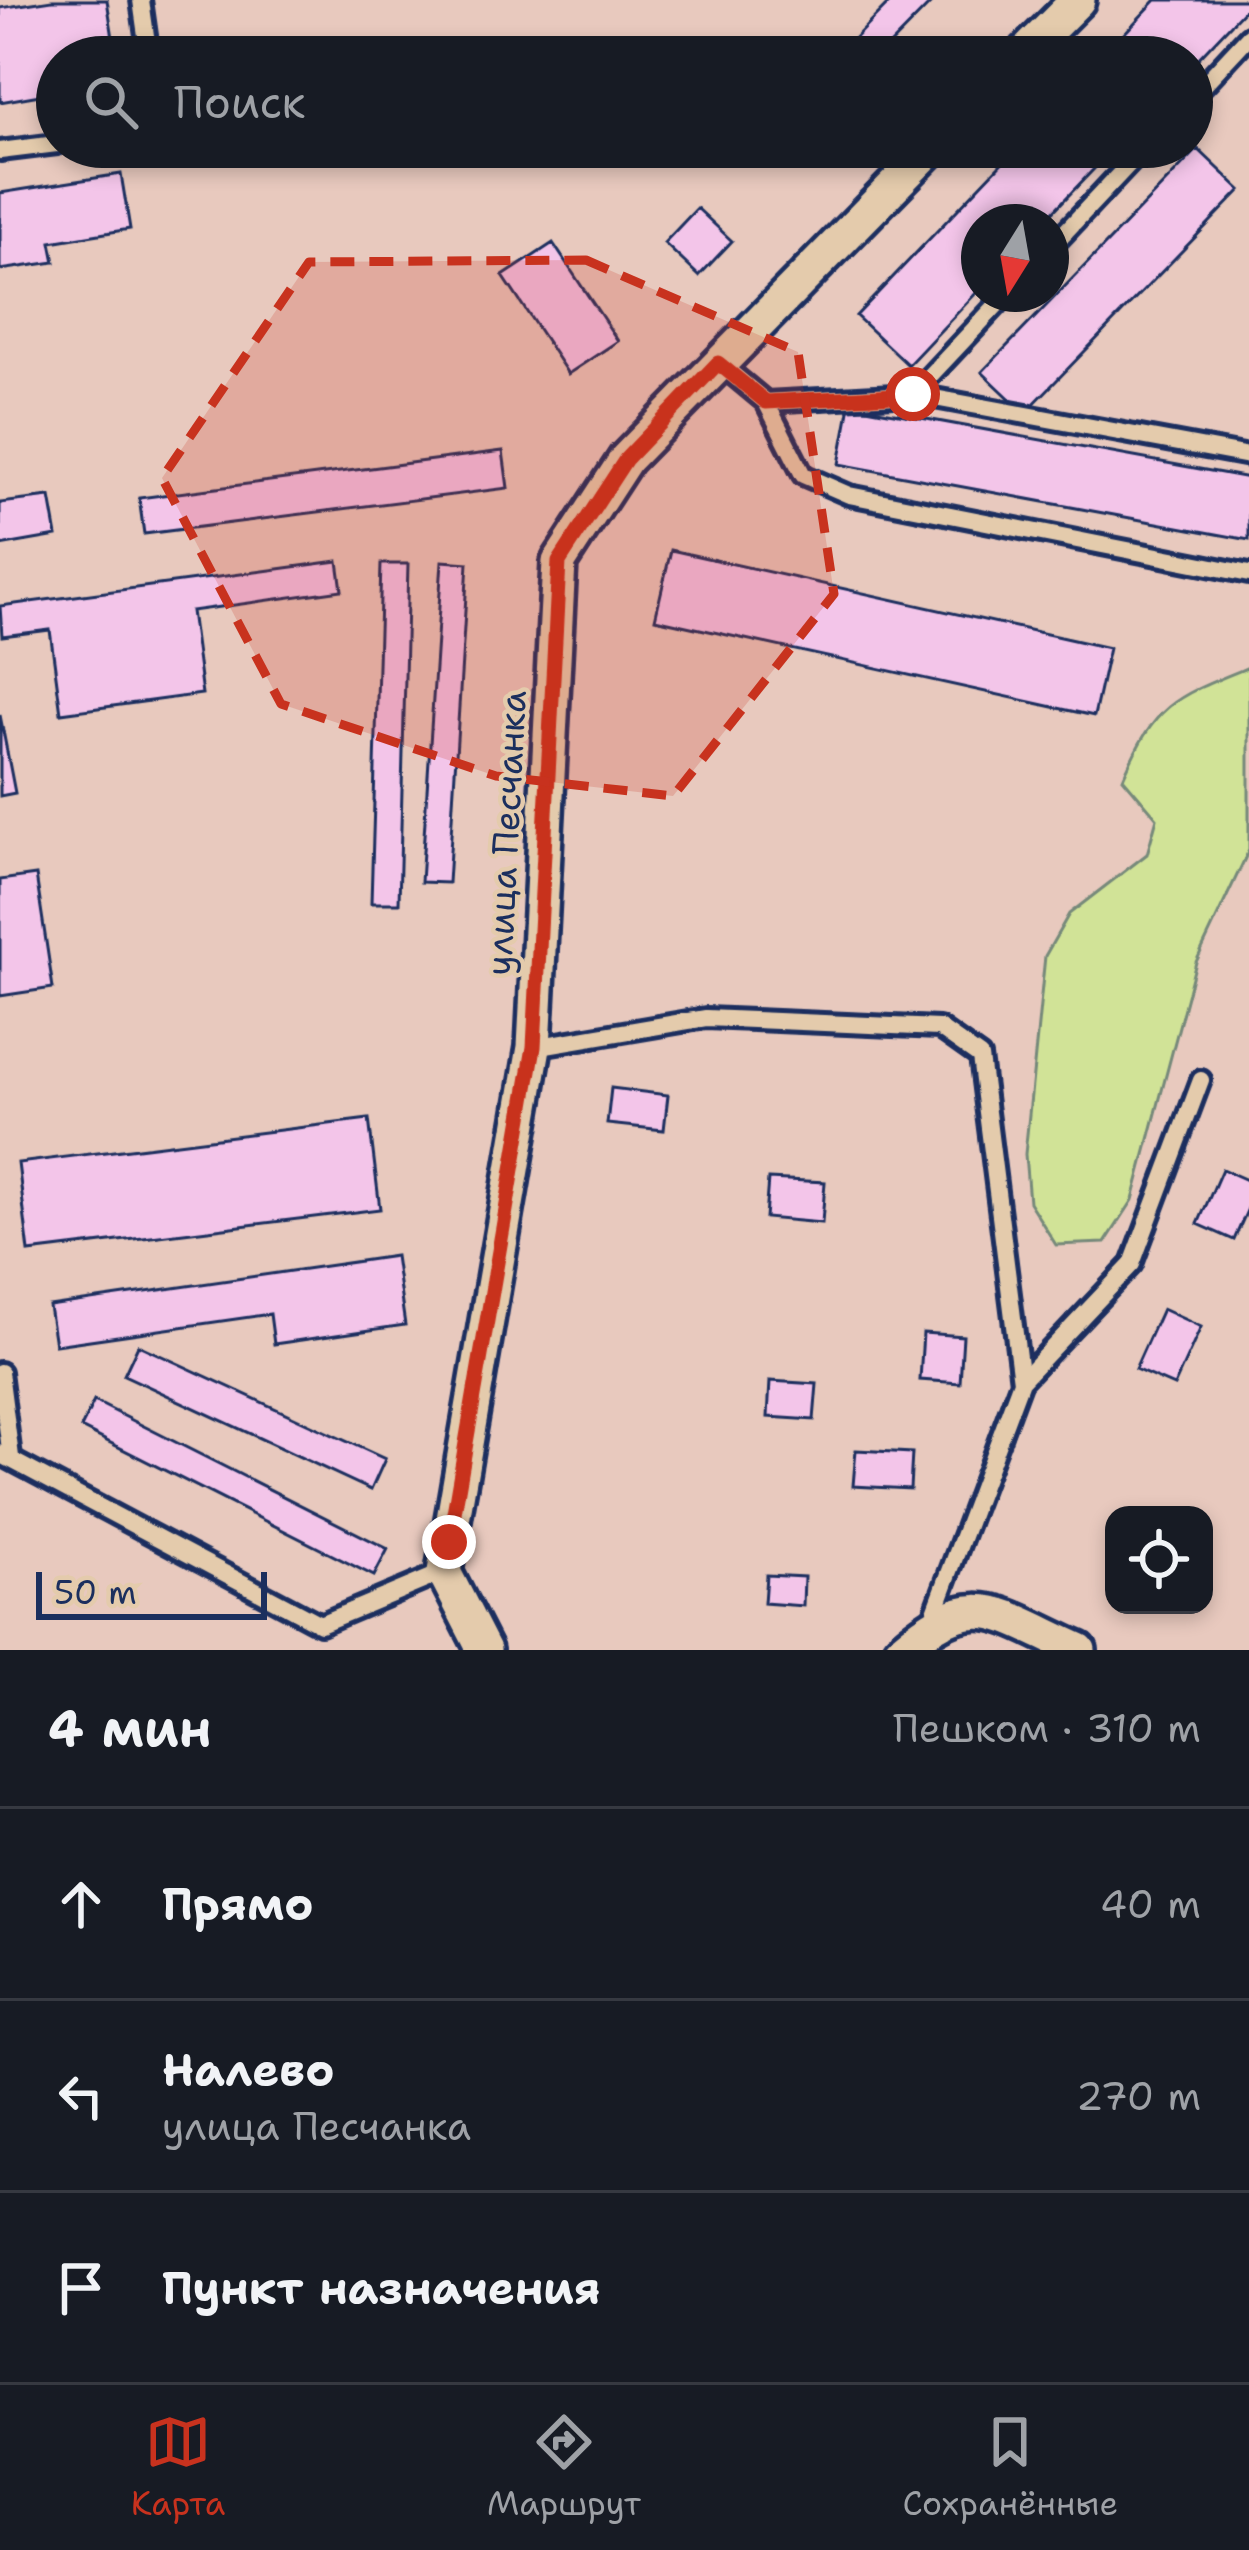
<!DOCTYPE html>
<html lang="ru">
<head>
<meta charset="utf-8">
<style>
	:root { --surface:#171b24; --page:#20242c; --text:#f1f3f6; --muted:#9ea1a6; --line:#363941; --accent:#c8321e }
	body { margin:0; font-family:"Shantell Sans",sans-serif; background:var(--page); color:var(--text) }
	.controls { position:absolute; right:36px; bottom:36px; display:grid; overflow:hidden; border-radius:24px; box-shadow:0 6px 18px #0003 }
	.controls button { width:108px; height:108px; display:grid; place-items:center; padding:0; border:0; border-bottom:3px solid var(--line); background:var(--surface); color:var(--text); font:60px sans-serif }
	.compass { position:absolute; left:961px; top:204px; width:108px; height:108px; border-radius:50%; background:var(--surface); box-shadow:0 6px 18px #0003; rotate:191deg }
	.scale { position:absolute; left:36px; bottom:30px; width:231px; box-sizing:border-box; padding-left:12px; border:6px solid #1b2f5e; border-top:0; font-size:33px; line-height:42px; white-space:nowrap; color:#1b2f5e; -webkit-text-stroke:9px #e4cbac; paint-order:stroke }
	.stop { position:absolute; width:36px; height:36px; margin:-27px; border:9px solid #c8321e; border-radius:50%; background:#fff }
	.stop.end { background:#c8321e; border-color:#fff; box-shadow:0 3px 12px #0008 }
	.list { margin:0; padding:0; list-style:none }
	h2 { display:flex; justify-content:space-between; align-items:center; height:156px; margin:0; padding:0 48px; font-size:51px }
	h2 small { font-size:39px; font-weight:400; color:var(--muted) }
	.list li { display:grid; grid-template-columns:78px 1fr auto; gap:36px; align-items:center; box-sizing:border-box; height:192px; padding:0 48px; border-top:3px solid var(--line) }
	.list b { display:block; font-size:45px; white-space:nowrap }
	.list p { margin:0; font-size:39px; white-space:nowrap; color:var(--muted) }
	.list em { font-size:39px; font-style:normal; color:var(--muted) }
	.icon { flex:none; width:66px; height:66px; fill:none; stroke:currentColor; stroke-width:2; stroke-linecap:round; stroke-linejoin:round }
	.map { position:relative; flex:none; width:1249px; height:1650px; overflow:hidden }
	.search { position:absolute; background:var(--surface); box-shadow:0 6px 18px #0003; left:36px; right:36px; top:36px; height:132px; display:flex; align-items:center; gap:30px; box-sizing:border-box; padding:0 42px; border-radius:66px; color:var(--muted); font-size:45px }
	.sheet { height:732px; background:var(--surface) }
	nav { display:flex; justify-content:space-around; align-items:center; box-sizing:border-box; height:168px; border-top:3px solid var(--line); background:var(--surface); font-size:33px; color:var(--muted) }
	nav a { display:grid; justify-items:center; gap:6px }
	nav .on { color:var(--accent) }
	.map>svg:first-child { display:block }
	.green { fill:#d1e397; stroke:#76897a; stroke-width:3 }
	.building { fill:#f3c5e9; stroke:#1b2f5e; stroke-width:3 }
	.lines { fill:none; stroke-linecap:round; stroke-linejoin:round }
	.lane-casing { stroke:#1b2f5e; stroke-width:26 }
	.street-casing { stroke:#1b2f5e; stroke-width:42 }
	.lane { stroke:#e4cbac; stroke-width:16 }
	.street { stroke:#e4cbac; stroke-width:33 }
	.route { stroke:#c8321e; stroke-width:15 }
	.marked { fill:#c8321e; fill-opacity:0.2; stroke:#c8321e; stroke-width:9; stroke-dasharray:24 15; stroke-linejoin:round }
	.labels { text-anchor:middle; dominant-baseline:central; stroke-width:9; stroke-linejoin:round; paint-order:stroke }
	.street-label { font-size:36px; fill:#1b2f5e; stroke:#e4cbac }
</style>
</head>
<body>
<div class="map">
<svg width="1249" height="1650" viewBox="0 0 1249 1650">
	<rect width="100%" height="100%" fill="#e8c9be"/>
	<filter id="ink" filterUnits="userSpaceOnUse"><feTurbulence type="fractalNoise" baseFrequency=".00833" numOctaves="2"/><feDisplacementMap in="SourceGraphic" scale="24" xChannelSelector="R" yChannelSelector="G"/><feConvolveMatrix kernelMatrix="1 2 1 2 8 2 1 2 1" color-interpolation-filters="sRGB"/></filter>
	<g filter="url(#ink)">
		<path class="green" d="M1249,667v183l-53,112 -63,238 -28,43 -49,2 -27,-43 -4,-48 20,-198 24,-42 78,-60 10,-36 -34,-40c33,-76 52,-81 126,-111z"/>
		<path class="building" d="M52,0h55l9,57h-59v35l-57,10v-94z
			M892,0h42l-56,57h-42z
			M1156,0h93v5l-57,60v-8h-90z
			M1017,147h98l-72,75h-64v68l-71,75 -52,-49z
			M1198,149l43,41 -216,223 -43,-41z
			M121,174l9,55 -79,13 4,20 -55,8v-77z
			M697,208l35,33 -33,35 -35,-33z
			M553,243l65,98 -50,33 -65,-98z
			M850,405l399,73v62l-410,-76z
			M503,451l5,37 -364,46 -5,-36z
			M50,497l7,39 -57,10v-43z
			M671,550l438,98 -15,68 -439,-97z
			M338,561l4,29 -151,21 11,83 -141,19 -11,-83 -48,6 -2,-30z
			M442,561l26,2 -20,320 -27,-1z
			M381,564h27l-9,339h-28z
			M0,715l15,78 -15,3z
			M36,875l17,113 -53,8v-116z
			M611,1088l57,7 -4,35 -57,-6z
			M369,1119l11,90 -351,43 -11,-89z
			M1222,1169l27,12v25l-15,34 -36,-16z
			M768,1179l57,3 -3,41 -57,-5z
			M395,1256l10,69 -131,19 -4,-30 -215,31 -6,-39z
			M1162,1309l39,18 -27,59 -39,-17z
			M923,1333l40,3 -3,47 -40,-3z
			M138,1345l247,114 -14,31 -247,-115z
			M770,1381l47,3 -3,36 -46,-3z
			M94,1401l294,148 -14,27 -293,-148z
			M856,1450l56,3 -2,36 -57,-3z
			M766,1575l38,2 -1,29 -39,-3z"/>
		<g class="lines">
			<defs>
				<path id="lane" d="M141,0l8,57
					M1192,97l57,-61
					M0,151l57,-7
					M1051,247l94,-100
					M719,363l47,39 37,73 46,20 400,79
					M913,394l336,62
					M766,402l147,-8 94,-100
					M534,1047l172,-29 233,10 41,29 41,324
					M0,1372l11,85
					M0,1454l320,170 124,-52
					M931,1622l90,-241 111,-117 69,-184"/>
				<path id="street" d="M1021,57l57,-57
					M484,1650l-40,-78 90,-525 25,-485 67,-103 306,-312
					M901,1650c75,-65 97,-36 178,0"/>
			</defs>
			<use href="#lane" class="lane-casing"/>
			<use href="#street" class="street-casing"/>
			<use href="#lane" class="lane"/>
			<use href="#street" class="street"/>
		</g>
	</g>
	<g class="lines" filter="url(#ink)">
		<path class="route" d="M449,1542l85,-495 25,-485 67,-103 92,-96 48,39 147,-8"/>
	</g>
	<path class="marked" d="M586,260l212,92 36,242 -161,202 -177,-20 -215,-72 -119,-226 147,-216z"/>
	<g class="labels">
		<g class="street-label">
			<text transform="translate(506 833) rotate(-87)">улица Песчанка</text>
		</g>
	</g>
</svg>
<div class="controls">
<button><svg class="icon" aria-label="locate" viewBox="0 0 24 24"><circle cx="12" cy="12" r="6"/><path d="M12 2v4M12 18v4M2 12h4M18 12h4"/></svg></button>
</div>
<svg class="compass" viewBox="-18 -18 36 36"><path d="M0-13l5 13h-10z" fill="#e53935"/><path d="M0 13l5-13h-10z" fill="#9ea1a6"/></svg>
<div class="scale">50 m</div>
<div class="stop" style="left:913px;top:394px"></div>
<div class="stop end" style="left:449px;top:1542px"></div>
<div class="search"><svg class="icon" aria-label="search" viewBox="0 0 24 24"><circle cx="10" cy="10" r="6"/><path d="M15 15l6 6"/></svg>Поиск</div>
</div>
<section class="sheet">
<h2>4 мин<small>Пешком · 310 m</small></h2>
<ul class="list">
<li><svg class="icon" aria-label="ahead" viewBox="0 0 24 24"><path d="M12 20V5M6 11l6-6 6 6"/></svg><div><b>Прямо</b></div><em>40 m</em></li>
<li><svg class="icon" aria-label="left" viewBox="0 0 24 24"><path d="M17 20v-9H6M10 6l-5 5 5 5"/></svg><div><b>Налево</b><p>улица Песчанка</p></div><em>270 m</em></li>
<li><svg class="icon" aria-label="arrive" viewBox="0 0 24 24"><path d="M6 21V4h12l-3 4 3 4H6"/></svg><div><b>Пункт назначения</b></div></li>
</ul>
</section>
<nav>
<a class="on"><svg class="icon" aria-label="map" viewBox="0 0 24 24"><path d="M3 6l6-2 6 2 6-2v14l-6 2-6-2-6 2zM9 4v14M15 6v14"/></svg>Карта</a>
<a><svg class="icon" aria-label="directions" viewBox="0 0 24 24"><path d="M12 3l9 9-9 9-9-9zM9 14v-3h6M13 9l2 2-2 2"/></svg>Маршрут</a>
<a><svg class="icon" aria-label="saved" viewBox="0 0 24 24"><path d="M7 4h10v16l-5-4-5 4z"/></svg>Сохранённые</a>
</nav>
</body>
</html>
